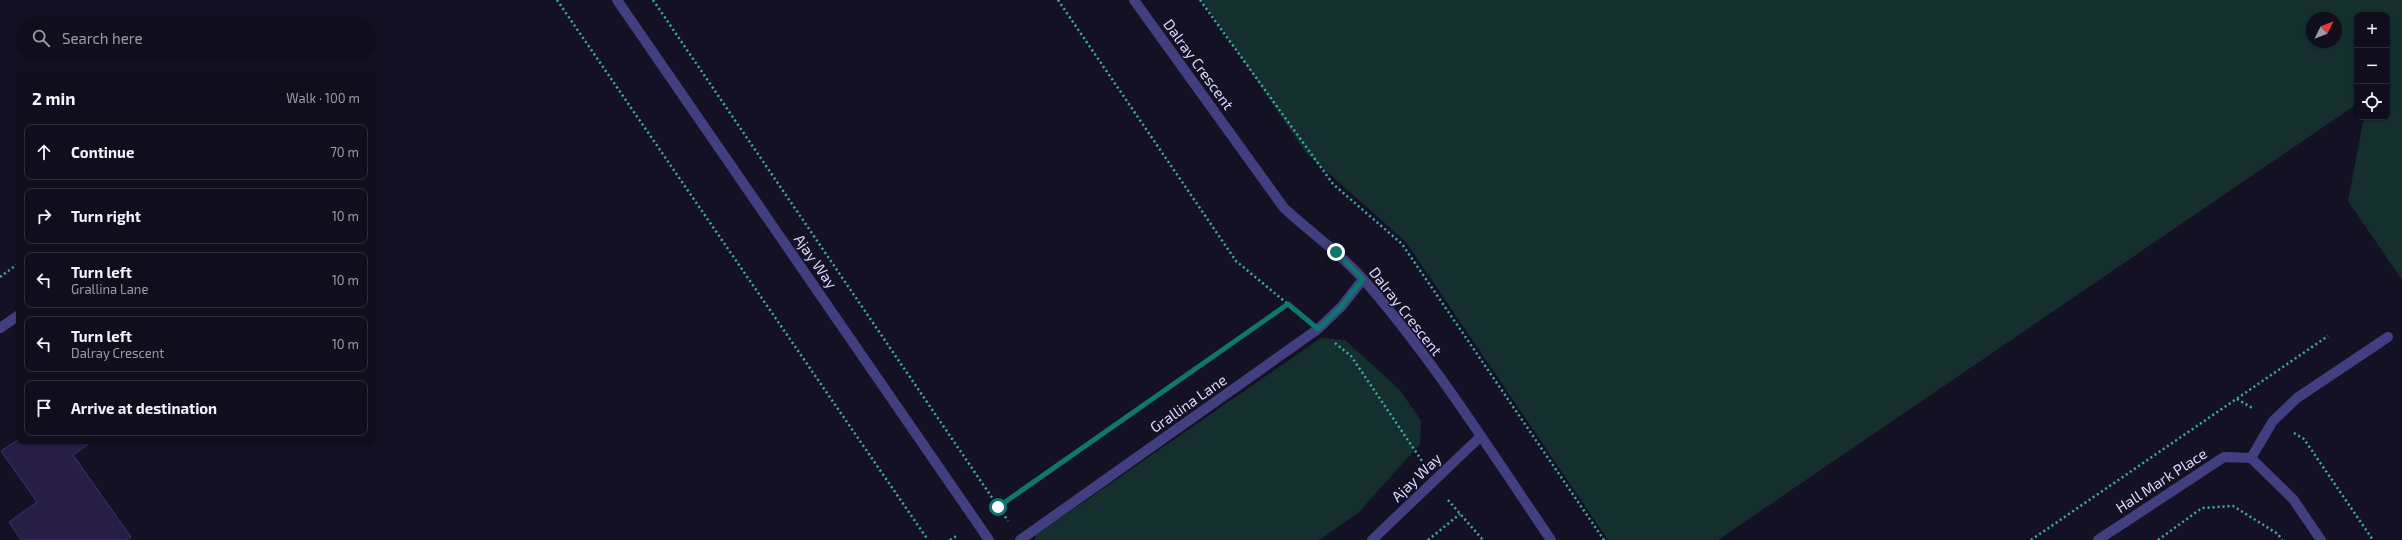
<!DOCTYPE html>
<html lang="en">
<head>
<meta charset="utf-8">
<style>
	:root { --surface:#100d1c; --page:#191625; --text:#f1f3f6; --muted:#9c9ca3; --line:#302d3b }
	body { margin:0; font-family:"Exo 2",sans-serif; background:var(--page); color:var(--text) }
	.controls { position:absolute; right:12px; top:12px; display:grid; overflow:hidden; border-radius:8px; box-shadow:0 1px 3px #0004 }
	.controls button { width:36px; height:36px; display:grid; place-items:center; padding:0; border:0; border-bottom:1px solid var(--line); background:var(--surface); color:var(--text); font:20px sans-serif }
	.compass { position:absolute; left:2306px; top:12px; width:36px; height:36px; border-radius:50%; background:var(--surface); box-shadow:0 1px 3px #0004; rotate:47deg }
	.stop { position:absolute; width:12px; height:12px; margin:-9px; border:3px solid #0f766e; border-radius:50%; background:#fff }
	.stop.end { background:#0f766e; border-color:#fff; box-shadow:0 1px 4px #0008 }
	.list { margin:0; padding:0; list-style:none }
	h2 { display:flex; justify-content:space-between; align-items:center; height:52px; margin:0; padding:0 16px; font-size:17px }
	h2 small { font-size:13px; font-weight:400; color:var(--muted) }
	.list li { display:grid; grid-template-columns:26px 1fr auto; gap:12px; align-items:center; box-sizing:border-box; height:56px; margin:0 8px 8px; padding:0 8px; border:1px solid var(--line); border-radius:8px }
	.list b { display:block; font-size:15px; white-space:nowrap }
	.list p { margin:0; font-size:13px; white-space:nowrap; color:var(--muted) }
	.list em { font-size:13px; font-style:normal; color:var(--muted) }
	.icon { flex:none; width:22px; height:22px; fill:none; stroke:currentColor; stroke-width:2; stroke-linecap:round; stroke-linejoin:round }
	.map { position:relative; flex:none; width:2402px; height:540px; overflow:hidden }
	.search { position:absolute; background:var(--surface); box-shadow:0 1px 3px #0004; left:16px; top:16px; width:360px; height:44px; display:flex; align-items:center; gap:10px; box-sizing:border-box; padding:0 14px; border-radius:22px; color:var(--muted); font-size:15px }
	.panel { position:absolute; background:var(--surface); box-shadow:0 1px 3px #0004; left:16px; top:72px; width:360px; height:372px; border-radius:8px }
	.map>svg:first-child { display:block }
	.green { fill:#142f2e; fill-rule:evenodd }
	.building { fill:#261e45; stroke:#3f316f }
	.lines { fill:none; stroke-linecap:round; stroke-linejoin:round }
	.path { stroke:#37b0ab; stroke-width:2.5; stroke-dasharray:2 3; stroke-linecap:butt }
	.minor { stroke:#423f81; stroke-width:10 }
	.route { stroke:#0f766e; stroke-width:5 }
	.labels { text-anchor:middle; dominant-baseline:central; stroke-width:3; stroke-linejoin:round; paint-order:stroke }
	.street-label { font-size:15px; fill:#dcd7fc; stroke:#151125 }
</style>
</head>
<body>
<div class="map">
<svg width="2402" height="540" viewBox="0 0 2402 540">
	<rect width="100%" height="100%" fill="#151125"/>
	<path class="green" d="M1202,0h1200v280l-54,-79 16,-84h23v-102h-30v89l-639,436h-110l-202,-298 -100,-89zM2312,18h24v24h-24z
		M1321,338l24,2 55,50 21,31 -1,23 -62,69 -39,27h-284l1,-5z"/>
	<path class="building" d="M19,439v2h74l-20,14 58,82 -4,3h-106l-12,-18 28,-20 -36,-51z"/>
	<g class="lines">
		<path class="path" d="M557,0l371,540
			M653,0l355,521
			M1058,0l178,261 65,54
			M1200,0l133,184 69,60 202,296
			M0,277l19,-14
			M1335,343l16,13 71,105
			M2237,399l17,10
			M2294,433l10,6 69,101
			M1448,500l35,40
			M998,507l290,-203
			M950,540l8,-5
			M1428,540l32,-26
			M2031,540l297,-204
			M2158,540l44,-32 31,-2 45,28 4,6"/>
		<path class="minor" d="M617,0l372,540
			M1134,0l150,208c26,24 55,44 79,71 70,80 128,173 188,261
			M0,328l19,-13
			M2251,458l22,-37 24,-23 91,-61
			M2251,458l42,41 28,41
			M1020,540l298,-211 24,-23 21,-27
			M1372,540l108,-103
			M2098,540l126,-83 27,1"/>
	</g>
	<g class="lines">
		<path class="route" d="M998,507l290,-203 30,25 24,-23 21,-27 -27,-27"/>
	</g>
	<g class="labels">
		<g class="street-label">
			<text transform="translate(1199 64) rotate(54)">Dalray Crescent</text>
			<text transform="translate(816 261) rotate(55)">Ajay Way</text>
			<text transform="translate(1406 311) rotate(52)">Dalray Crescent</text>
			<text transform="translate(1188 403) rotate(-35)">Grallina Lane</text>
			<text transform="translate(1416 477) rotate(-44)">Ajay Way</text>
			<text transform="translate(2161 480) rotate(-33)">Hall Mark Place</text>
		</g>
	</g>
</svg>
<div class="controls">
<button>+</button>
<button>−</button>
<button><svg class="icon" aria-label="locate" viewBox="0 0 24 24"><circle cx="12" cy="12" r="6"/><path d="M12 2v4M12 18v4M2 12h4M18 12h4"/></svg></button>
</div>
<svg class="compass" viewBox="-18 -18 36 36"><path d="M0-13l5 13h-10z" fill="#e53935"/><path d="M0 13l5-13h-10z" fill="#9c9ca3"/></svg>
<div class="stop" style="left:998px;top:507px"></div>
<div class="stop end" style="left:1336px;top:252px"></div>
<div class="search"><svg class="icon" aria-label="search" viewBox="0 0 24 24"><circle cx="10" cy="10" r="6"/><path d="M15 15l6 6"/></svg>Search here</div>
<section class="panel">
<h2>2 min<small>Walk · 100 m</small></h2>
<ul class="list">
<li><svg class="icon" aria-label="ahead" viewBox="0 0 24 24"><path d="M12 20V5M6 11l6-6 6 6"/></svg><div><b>Continue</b></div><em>70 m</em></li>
<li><svg class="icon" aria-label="right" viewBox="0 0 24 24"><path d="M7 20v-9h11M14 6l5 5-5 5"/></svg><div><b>Turn right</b></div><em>10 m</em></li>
<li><svg class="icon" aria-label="left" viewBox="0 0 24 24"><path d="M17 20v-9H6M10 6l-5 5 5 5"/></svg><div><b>Turn left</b><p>Grallina Lane</p></div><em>10 m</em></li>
<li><svg class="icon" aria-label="left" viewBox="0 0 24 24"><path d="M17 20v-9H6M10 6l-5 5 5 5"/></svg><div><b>Turn left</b><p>Dalray Crescent</p></div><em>10 m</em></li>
<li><svg class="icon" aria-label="arrive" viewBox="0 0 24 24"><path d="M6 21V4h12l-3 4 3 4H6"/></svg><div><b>Arrive at destination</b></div></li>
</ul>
</section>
</div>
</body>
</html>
